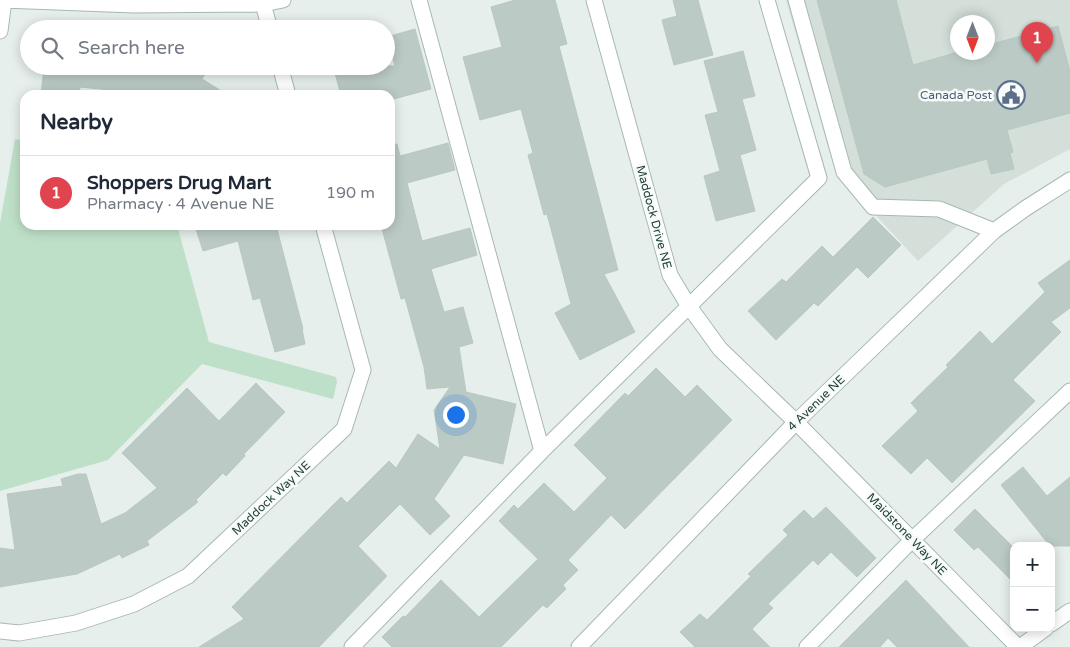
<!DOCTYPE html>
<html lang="en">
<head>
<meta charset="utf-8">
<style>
	:root { --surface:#fff; --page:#f6f6f7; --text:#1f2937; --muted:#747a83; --line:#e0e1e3; --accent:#7f5249 }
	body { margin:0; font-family:"Varela Round",sans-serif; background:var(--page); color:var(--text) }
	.controls { position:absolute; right:15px; bottom:15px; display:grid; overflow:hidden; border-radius:10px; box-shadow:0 2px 12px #0003 }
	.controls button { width:45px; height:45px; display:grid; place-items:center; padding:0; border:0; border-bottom:1px solid var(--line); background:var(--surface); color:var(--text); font:25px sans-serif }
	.compass { position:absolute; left:950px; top:15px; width:45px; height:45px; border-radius:50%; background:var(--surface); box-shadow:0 2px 12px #0003; rotate:180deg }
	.you { position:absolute; left:455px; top:414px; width:18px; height:18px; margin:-12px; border:4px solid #fff; border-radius:50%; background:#1a73e8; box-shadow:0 0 0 8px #1a73e833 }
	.badge { display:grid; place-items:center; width:32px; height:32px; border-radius:50%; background:var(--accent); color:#fff; font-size:16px; font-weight:700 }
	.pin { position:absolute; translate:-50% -41px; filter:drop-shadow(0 1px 2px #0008) }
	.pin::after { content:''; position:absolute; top:26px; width:18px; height:15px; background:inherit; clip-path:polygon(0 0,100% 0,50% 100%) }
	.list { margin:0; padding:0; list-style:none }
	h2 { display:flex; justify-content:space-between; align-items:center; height:65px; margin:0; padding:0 20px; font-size:21px }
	h2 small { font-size:16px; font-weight:400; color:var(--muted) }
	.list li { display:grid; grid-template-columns:32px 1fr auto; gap:15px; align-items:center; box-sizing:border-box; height:75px; padding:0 20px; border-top:1px solid var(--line) }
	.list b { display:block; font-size:19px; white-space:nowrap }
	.list p { margin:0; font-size:16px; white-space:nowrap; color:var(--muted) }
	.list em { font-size:16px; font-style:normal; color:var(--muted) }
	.icon { flex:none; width:28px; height:28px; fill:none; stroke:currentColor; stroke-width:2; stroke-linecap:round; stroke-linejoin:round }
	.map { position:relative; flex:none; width:1070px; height:647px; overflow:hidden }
	.search { position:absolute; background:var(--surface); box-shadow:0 2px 12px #0003; left:20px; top:20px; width:375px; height:55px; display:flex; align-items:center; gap:12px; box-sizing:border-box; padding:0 18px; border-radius:28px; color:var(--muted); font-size:19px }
	.panel { position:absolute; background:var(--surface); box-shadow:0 2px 12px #0003; left:20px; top:90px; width:375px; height:140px; border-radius:15px }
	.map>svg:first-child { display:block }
	.built { fill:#d4dfda; fill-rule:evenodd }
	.green { fill:#bfe0c8 }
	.building { fill:#bbcac4; stroke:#b8c9c2 }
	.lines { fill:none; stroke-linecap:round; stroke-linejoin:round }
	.minor-casing { stroke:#a8b8b2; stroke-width:17 }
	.minor { stroke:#fff; stroke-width:15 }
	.labels { text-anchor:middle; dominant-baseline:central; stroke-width:5; stroke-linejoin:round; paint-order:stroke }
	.service-label { font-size:12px; fill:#4e5e75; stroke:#f7fbf9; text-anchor:end }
	.street-label { font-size:12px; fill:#24423a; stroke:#f7fbf9 }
</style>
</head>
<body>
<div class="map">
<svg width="1070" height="647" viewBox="0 0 1070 647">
	<rect width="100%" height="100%" fill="#e6efeb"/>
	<path class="built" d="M786,0h284v149l-66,35 -86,77 -83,-90zM958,22h30v30h-30z"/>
	<path class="green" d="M15,139l10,2v84h152l32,117 127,35 1,5 -4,17 -131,-35 -94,96 -108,31v-268z"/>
	<path class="building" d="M515,0h40l12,44 -8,2 59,224 -14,4 31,58 -55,28 -25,-47 16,-9 -24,-90 -3,1 -16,-60 5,-2 -12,-44 -41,11 -17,-63 39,-10 -11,-40z
		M673,0h25l15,55 -39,10 -12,-45 15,-4z
		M817,0h79l17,65 45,-13h30v-7l70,-19 12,45v42l-63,17 6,22 -3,1 4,16 -23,5 -4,-15 -102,28 -21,-13z
		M415,29l16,60 -41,11v-5h-49l-8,-29h62l-8,-29z
		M743,51l12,45 -13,3 14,51 -16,5 15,56 -39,10 -12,-45 16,-5 -15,-56 13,-3 -14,-51z
		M44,66h166l-8,13 26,16h-67l-81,-8 -1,8h-38z
		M448,143l7,27 -48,13 15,58 48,-13 7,27 -46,14 13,43 19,-5 10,36 -14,4 7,45 50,12 -13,60 -39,-9 -30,44 16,17 -20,19 -30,-31 -42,42 29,30 -68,71h-120l45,-28 -12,-12 109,-110 6,6 42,-42 7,7 22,-34 22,15 -6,-39 16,-23 -23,2 -3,-22 -19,-69 -4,1 -20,-74h9v-80l7,-1 3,12z
		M873,217l28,28 -33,33 -11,-11 -39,39 -4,-3 -38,37 -28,-29 34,-32 4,3 36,-36 11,11z
		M210,225h66l27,104h-1l3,15 -30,8 -15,-54 -7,2 -15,-59 -35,10 -7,-22z
		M1070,260v48l-19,14 10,10 -48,48 22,21 -83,82 -25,-25 -16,16 -29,-28 36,-35 -7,-8 37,-36 -2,-2 34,-34 12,13 53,-52 -7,-9z
		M656,368l29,29 12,-12 35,35 -107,109 -14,-14 -43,45 10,10 -15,15 3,4 -19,19 -4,-3 -42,42h-109l-10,-10 21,-21 2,1 36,-37 38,37 59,-58 -39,-38 15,-16 4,4 26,-26 30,29 33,-34 -33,-33 51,-52 3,3z
		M256,383l29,29 -41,42 1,2 -19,20 -3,-3 -27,27 2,2 -51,39 2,4 -27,13 -2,-4 -43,20 -77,13v-39l15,2 -8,-56 56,-8 -2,-7 17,-5h8l15,50 24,-11 32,-25 -35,-35 65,-65 32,33z
		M1023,467l24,29 23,-19v69h-20l-49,-61z
		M826,507l50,51 -19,19 -26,-25 -13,13 -5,-5 -45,44 5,4 -21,21 18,18h-75l-15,-15 20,-18 7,6 44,-44 -3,-2 40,-39 -5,-5 21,-20 9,9z
		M975,509l39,39v35l-36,-36 -4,3 -20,-20z
		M906,580l63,67h-72l-9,-9 -8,9h-41z"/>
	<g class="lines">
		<defs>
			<path id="minor" d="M3,0l131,5 129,-1 20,-4
				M594,0l76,275 18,30 32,44 76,73 222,225
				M796,0l48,172 29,35 66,2 55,22
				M263,4l7,25
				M0,31l4,-31
				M280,66l8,29
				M542,451l277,-273 -52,-178
				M1051,624l19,-13
				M0,631l19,2 57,-10 58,-19 54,-28 156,-147 19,-59 -40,-145
				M352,647l190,-196 -123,-451
				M579,647l217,-225 198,-191 32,-23 44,-28
				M807,647l105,-107 158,-149
				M1020,647l26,-19"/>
		</defs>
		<use href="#minor" class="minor-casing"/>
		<use href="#minor" class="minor"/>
	</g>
	<defs>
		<symbol id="civic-ring" viewBox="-11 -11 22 22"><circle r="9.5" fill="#f7fbf9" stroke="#5c6f8a" stroke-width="1.5"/><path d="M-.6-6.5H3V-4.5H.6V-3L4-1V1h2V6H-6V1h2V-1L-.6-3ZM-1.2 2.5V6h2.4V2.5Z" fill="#5c6f8a"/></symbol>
	</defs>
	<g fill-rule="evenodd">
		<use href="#civic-ring" x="995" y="79" width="32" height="32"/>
	</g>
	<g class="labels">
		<g class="service-label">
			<text x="992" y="95">Canada Post</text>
		</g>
		<g class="street-label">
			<text transform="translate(654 217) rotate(75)">Maddock Drive NE</text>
			<text transform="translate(816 403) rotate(-44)">4 Avenue NE</text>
			<text transform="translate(271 498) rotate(-43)">Maddock Way NE</text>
			<text transform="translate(907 534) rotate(46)">Maidstone Way NE</text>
		</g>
	</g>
</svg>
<div class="controls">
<button>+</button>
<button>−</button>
</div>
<svg class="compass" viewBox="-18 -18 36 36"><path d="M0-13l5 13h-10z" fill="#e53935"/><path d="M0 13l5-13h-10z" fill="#747a83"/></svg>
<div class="you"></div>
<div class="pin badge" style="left:1037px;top:63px;background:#e0444e">1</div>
<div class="search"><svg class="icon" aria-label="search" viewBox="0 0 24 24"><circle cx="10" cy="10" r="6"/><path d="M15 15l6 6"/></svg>Search here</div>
<section class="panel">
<h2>Nearby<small></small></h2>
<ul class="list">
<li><span class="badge" style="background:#e0444e">1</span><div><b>Shoppers Drug Mart</b><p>Pharmacy · 4 Avenue NE</p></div><em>190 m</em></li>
</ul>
</section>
</div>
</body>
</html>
